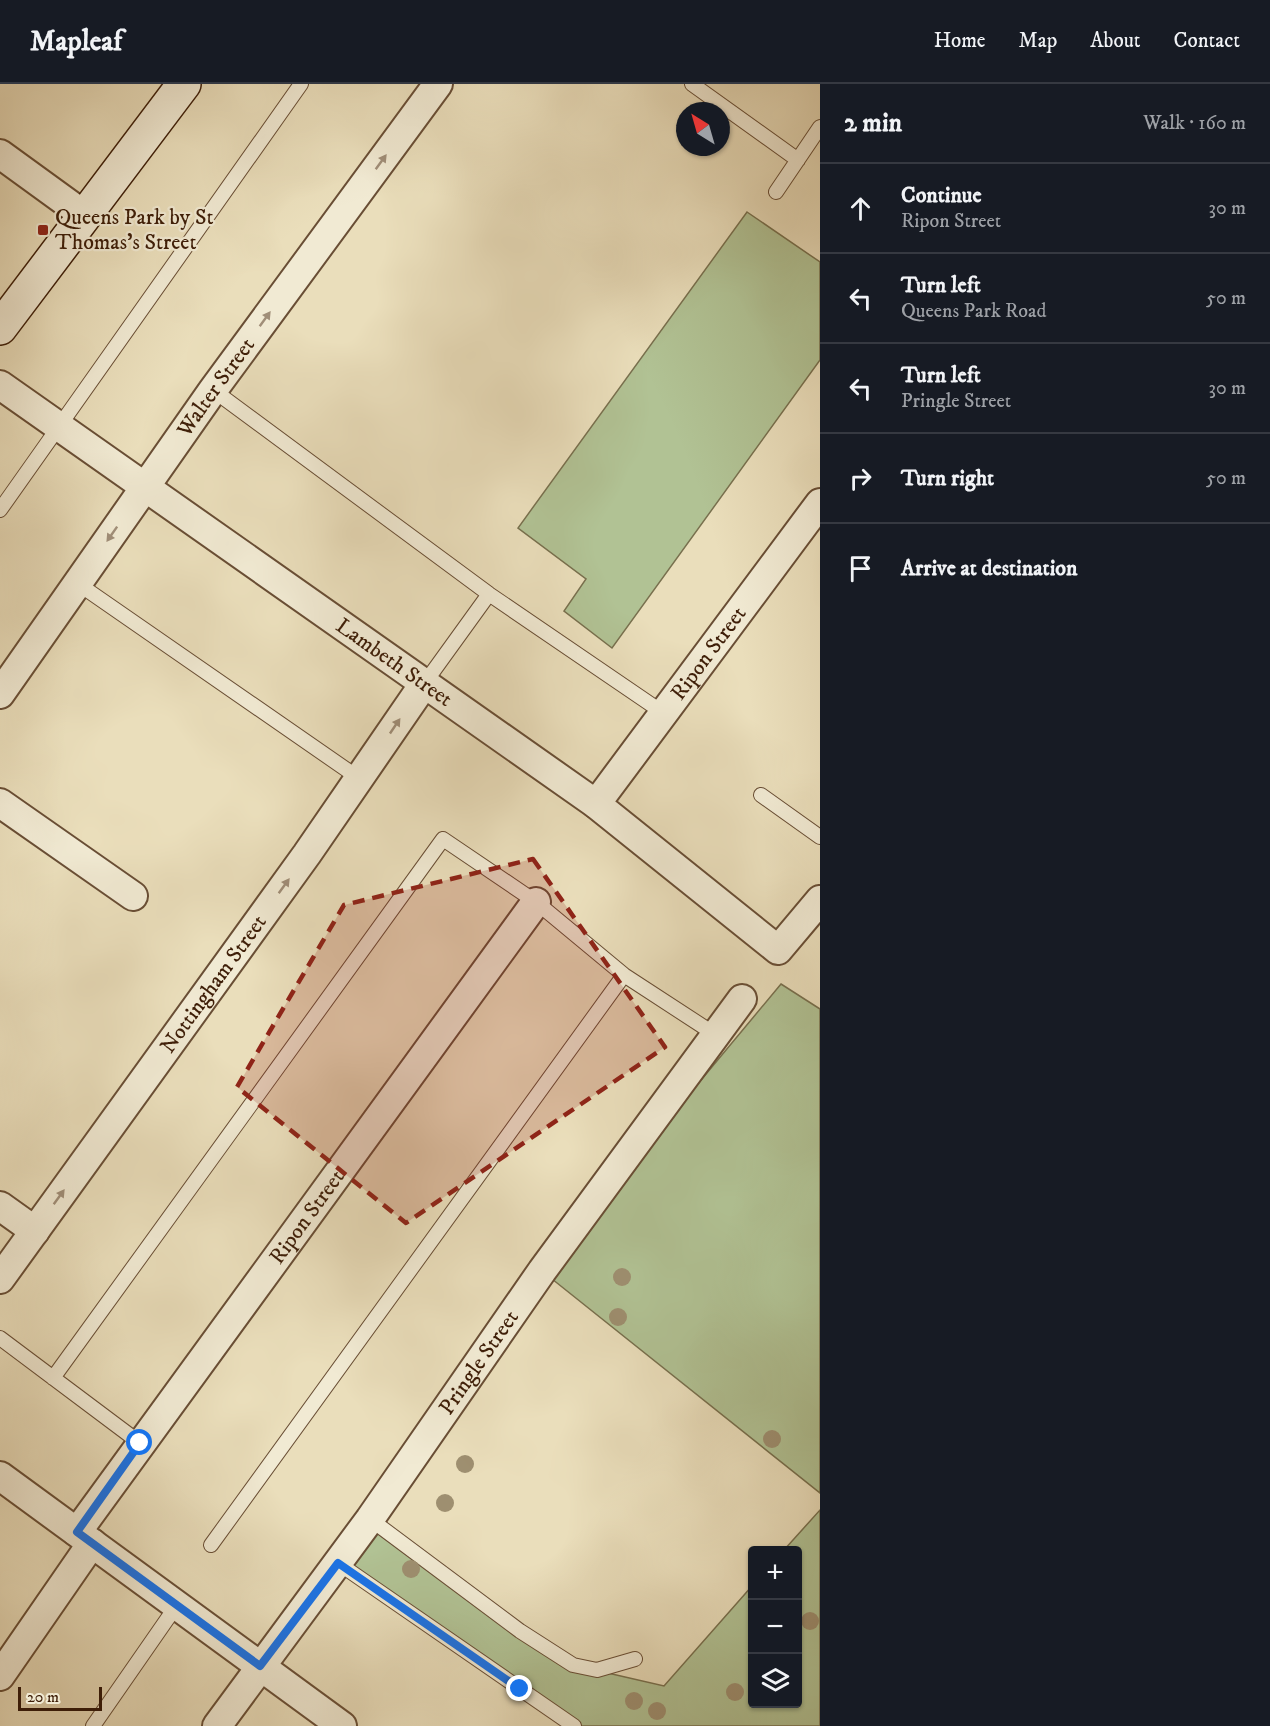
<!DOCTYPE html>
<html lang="en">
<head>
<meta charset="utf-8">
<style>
	:root { --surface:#171b24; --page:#242831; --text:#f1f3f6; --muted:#9ea1a6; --line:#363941 }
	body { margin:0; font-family:"IM FELL DW Pica",serif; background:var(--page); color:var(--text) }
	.controls { position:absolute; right:18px; bottom:18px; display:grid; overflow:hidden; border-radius:6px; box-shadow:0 2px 4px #0004 }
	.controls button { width:54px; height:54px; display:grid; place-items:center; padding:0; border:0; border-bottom:2px solid var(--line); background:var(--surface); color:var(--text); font:30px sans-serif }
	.compass { position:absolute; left:676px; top:18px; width:54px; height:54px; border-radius:50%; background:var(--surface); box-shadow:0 2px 4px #0004; rotate:323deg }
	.scale { position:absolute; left:18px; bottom:15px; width:84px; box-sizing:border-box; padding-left:6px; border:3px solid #3e1e08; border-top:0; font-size:16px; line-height:21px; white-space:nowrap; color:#3e1e08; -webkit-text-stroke:4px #f1ead3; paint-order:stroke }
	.stop { position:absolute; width:18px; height:18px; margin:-14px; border:4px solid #1a73e8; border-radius:50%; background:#fff }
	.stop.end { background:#1a73e8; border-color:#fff; box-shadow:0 2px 6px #0008 }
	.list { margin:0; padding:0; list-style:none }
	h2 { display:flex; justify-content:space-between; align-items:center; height:78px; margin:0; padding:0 24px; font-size:26px }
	h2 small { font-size:20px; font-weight:400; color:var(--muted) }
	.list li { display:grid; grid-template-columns:39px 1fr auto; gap:18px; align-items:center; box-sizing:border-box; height:90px; padding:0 24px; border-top:2px solid var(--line) }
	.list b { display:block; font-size:22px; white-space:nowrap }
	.list p { margin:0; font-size:20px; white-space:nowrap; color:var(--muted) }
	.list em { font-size:20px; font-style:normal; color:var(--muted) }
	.icon { flex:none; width:33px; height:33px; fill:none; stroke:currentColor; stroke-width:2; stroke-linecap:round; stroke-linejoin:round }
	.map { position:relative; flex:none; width:820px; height:1642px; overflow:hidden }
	header { display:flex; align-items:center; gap:36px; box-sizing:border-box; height:84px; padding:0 30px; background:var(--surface); border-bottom:2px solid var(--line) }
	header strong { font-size:28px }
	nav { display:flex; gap:33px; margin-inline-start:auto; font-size:21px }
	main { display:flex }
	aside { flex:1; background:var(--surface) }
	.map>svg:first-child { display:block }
	.green { fill:#b1c294; stroke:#78704e; stroke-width:1.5 }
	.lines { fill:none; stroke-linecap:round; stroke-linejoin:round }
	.lane-casing { stroke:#694e35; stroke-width:16 }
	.street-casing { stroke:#694e35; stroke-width:32 }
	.secondary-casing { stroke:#3e1e08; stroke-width:36 }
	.lane { stroke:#f1ead3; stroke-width:14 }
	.street { stroke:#f1ead3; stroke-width:28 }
	.secondary { stroke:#f1ead3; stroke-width:33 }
	.tree { fill:#9e8f70 }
	.oneway { fill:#a08e78 }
	.route { stroke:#1a73e8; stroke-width:8 }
	.marked { fill:#8f2418; fill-opacity:0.2; stroke:#8f2418; stroke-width:4.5; stroke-dasharray:12 8; stroke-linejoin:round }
	.poi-dot { fill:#8f2418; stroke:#f1ead3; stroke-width:2 }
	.labels { text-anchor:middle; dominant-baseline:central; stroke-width:4.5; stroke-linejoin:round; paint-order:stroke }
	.poi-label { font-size:22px; fill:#3e1e08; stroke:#f1ead3; text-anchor:start }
	.street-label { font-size:22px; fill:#3e1e08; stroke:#f1ead3 }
</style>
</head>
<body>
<header>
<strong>Mapleaf</strong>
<nav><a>Home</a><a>Map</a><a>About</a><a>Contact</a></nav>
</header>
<main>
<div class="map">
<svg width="820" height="1642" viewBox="0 0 820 1642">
	<rect width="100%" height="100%" fill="#eadebb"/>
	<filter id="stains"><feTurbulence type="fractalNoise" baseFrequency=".00333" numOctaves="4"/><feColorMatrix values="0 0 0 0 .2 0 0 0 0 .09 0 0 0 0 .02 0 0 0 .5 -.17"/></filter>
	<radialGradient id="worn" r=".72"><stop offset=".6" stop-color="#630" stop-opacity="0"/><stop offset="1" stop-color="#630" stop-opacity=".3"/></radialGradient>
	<path class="green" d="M747,128l73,50v98l-208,288 -48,-37 22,-32 -68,-51z
		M781,900l39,25v484l-278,-222z
		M820,1426v216h-246l-236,-163 32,-44 203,146 91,21 88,-100v118h46v-154h-14z"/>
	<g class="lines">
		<defs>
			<path id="lane" d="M692,0l106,76
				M776,108l44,-65
				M213,306l276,204 173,118
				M0,426l301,-426
				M77,499l283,196
				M424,600l65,-90
				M761,711l59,42
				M0,1254l140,105
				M53,1294l390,-539 93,63 88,73 92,60
				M370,1435l150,112 53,34 24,5 38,-11
				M211,1461l413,-570
				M338,1479l236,163
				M93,1642l84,-121"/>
			<g id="street">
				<path d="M0,70l84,61"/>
				<path id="s1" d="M0,301l596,419 182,146 42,-50"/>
				<path id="s2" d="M0,610l213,-304 225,-306"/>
				<path d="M0,719l133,93"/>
				<path id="s3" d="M596,720l224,-301"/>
				<path d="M0,1122l35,25"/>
				<path id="s4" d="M0,1195l307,-425 117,-170"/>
				<path d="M0,1392l342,250"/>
				<path id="s5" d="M77,1448l459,-630"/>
				<path d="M0,1592l92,-133"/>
				<path id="s6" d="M217,1642l153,-207 172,-248 200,-272"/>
			</g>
			<path id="secondary" d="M0,244l184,-244"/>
		</defs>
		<use href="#lane" class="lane-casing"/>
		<use href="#street" class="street-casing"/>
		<use href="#secondary" class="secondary-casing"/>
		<use href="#lane" class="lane"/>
		<use href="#street" class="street"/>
		<use href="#secondary" class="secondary"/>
	</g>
	<g class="tree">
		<circle cx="622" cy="1193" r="9"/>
		<circle cx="618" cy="1233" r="9"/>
		<circle cx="772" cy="1355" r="9"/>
		<circle cx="465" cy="1380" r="9"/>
		<circle cx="445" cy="1419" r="9"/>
		<circle cx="411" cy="1485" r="9"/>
		<circle cx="810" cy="1537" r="9"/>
		<circle cx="735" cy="1608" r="9"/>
		<circle cx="634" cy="1617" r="9"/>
		<circle cx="657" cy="1627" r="9"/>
	</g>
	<defs><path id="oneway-solid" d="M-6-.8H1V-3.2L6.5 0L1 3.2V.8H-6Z" transform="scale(1.5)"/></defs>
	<g class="oneway">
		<use href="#oneway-solid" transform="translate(381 78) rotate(-54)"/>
		<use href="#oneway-solid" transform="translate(265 235) rotate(-54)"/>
		<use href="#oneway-solid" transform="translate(112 450) rotate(125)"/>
		<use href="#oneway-solid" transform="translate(395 642) rotate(-56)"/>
		<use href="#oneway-solid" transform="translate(284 802) rotate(-54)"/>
		<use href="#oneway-solid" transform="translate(59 1113) rotate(-54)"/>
	</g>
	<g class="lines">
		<path class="route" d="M140,1359l-63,89 183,134 78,-103 182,126"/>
	</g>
	<path class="marked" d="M533,775l132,188 -259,176 -169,-136 107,-182z"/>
	<rect class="poi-dot" x="37" y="140" width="12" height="12" rx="3"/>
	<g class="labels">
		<g class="poi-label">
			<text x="55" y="133">Queens Park by St<tspan x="55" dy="25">Thomas's Street</tspan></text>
		</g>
		<g class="street-label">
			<text stroke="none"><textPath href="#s2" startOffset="375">Walter Street</textPath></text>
			<text stroke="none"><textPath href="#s3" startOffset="188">Ripon Street</textPath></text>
			<text stroke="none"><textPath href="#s1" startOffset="482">Lambeth Street</textPath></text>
			<text stroke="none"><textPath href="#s4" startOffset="364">Nottingham Street</textPath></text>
			<text stroke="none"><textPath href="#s5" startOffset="390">Ripon Street</textPath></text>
			<text stroke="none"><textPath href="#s6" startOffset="448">Pringle Street</textPath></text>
		</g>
	</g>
	<rect width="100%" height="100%" filter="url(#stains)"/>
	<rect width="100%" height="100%" fill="url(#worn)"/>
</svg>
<div class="controls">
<button>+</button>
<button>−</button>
<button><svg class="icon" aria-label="layers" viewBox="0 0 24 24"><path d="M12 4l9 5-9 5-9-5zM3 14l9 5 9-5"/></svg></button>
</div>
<svg class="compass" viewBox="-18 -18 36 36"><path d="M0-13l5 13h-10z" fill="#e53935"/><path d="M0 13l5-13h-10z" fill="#9ea1a6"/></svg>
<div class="scale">20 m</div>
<div class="stop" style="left:140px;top:1359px"></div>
<div class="stop end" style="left:520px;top:1605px"></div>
</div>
<aside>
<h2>2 min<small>Walk · 160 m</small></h2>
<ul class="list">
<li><svg class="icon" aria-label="ahead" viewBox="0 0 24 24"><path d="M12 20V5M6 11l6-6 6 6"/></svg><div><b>Continue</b><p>Ripon Street</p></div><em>30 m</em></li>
<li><svg class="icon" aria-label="left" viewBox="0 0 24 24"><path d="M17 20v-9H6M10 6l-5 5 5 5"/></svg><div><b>Turn left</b><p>Queens Park Road</p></div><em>50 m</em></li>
<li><svg class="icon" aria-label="left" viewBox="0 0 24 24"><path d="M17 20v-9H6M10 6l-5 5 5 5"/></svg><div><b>Turn left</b><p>Pringle Street</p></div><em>30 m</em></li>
<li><svg class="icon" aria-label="right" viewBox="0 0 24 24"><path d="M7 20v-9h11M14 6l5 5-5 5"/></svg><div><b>Turn right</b></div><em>50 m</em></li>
<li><svg class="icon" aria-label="arrive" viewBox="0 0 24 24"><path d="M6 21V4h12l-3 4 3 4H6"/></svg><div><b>Arrive at destination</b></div></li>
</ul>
</aside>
</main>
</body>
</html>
